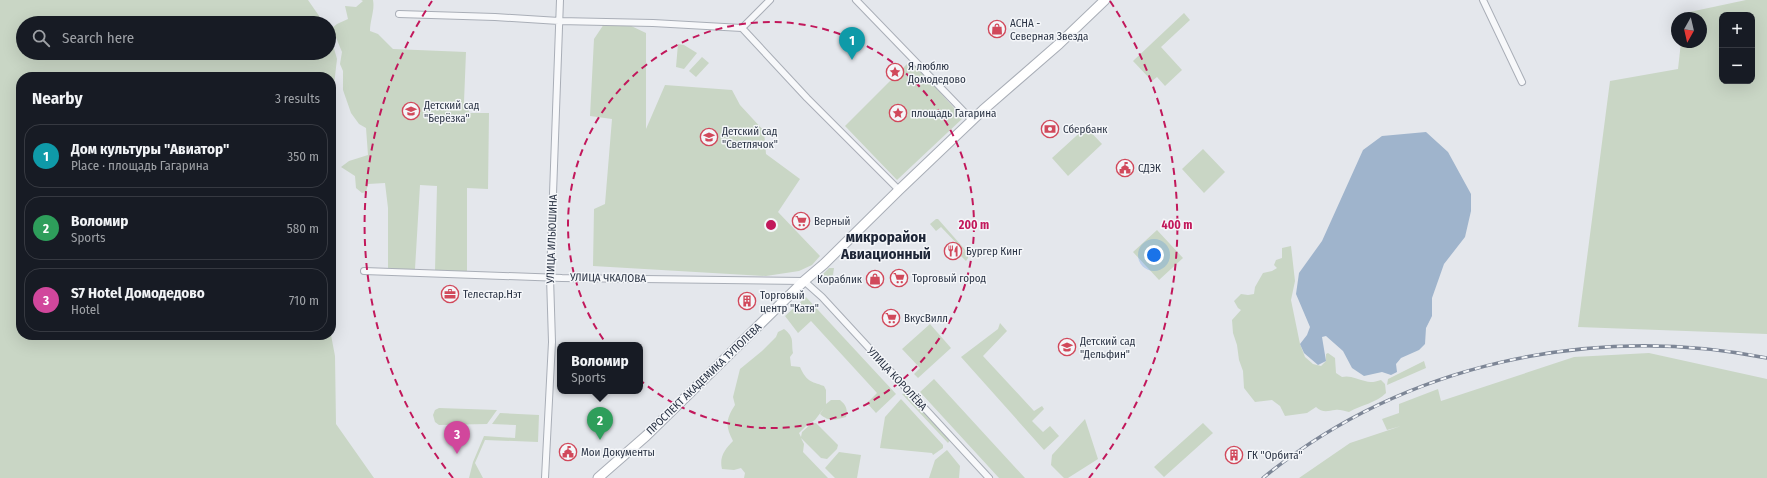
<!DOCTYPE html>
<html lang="en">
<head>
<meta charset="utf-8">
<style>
	:root { --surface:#171b24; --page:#242831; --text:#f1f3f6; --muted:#9ea1a6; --line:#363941; --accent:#0f766e }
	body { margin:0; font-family:"Fira Sans Condensed",sans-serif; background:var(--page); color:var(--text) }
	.controls { position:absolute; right:12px; top:12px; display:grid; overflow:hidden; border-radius:8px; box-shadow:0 4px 16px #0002 }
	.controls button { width:36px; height:36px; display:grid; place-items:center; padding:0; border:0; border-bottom:1px solid var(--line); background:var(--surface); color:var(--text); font:20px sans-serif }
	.compass { position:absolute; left:1671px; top:12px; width:36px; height:36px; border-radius:50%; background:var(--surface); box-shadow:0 4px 16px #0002; rotate:188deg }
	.you { position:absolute; left:1154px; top:255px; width:14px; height:14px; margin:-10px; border:3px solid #fff; border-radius:50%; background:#1a73e8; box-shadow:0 0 0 6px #1a73e833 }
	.badge { display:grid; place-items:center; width:26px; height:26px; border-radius:50%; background:var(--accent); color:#fff; font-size:13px; font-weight:700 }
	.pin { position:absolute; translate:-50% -33px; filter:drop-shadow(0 1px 2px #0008) }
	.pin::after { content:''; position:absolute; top:21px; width:14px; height:12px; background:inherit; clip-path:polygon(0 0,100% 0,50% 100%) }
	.popup { position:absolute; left:557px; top:342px; width:86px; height:52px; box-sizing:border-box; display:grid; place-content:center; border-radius:8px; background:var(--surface); filter:drop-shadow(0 1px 3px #0005); font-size:13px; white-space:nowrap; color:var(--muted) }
	.popup b { font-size:15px; color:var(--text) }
	.popup::after { content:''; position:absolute; left:50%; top:100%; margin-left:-8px; border:8px solid transparent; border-top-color:var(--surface) }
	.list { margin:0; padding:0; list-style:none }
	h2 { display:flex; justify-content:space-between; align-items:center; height:52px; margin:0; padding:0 16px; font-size:17px }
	h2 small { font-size:13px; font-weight:400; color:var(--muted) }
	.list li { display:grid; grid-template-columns:26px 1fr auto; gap:12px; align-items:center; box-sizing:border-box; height:64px; margin:0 8px 8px; padding:0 8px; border:1px solid var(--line); border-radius:16px }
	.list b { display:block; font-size:15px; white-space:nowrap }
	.list p { margin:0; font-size:13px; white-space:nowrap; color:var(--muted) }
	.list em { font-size:13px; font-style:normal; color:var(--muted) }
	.icon { flex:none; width:22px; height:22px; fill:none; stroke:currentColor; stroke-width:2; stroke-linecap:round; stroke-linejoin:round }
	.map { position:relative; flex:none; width:1767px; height:478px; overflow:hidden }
	.search { position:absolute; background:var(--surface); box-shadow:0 4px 16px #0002; left:16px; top:16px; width:320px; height:44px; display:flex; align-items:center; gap:10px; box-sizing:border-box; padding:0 14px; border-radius:22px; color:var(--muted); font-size:15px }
	.panel { position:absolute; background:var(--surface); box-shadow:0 4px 16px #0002; left:16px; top:72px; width:320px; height:268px; border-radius:16px }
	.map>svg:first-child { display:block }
	.green { fill:#c9d6c5; fill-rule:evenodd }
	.water { fill:#9fb4cc }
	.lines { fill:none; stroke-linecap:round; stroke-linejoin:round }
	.street-casing { stroke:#a9aeb7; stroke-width:8 }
	.secondary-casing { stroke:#a9aeb7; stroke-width:11 }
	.street { stroke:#f7f8fa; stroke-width:6 }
	.secondary { stroke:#fff; stroke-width:9 }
	.rail-casing { stroke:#7d8696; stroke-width:3.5 }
	.rail { stroke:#f4f6f9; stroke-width:2; stroke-dasharray:6; stroke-linecap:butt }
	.ring { fill:none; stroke:#c2185b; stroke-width:2; stroke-dasharray:7 5 }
	.labels { text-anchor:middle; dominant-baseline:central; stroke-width:3; stroke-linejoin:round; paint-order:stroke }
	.poi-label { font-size:11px; fill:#2b3445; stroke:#f4f6f9; text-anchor:start }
	.street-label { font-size:11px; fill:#2b3445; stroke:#f4f6f9 }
	.district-label { font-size:15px; font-weight:bold; fill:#1d2536; stroke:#f4f6f9 }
	.centre { fill:#c2185b; stroke:#f4f6f9; stroke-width:2 }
	.ring-label { font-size:12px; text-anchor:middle; font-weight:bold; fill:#c2185b; stroke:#f4f6f9; stroke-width:3; stroke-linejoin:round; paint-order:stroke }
</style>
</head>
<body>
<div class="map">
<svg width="1767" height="478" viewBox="0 0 1767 478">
	<rect width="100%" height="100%" fill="#e4e7ec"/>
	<path class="green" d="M0,0h308l16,23h-301v30h306v-22l8,28 -6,52v-34h-310v258h310l4,21 1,68 38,54h-374z
		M361,0h12c2,10 -3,20 -3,31l8,3 15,15 73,3 -2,50 6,11h19l-1,76 -21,-1v84l-32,-1 2,-85 -17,-1 -5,84h-27v-61l-3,-25 -17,1 -2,8 -4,1 -6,-5 -1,-12 -14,-9 8,-6 19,-6 -2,-27 -7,-4 -8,-11 -8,-23v-19l-3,-7 2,-12 -10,-24 5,-4 11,-5 -3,-13 11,1 7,-6z
		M1746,0h21v334l-189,-7 32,-246 68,-12 3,-27h20v-24h-17l1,-5zM1722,15h30v66h-30z
		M1184,13l6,7 -29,27 21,23 -17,16 -8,-9 -5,4 -19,-20z
		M604,24h23l19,9v96l19,-44 67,5 8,15 24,26 2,23 34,25 -22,33 42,44 -8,9 -13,6 -33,5 -173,-10 1,-57 11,-5 7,-85 -22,-3 4,-77z
		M678,44l6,1 13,8 -13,16 -8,-2z
		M702,57l7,6 -13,14 -7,-6z
		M911,60l52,58 -66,62 -52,-54z
		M1086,127l16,17 -34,32 -16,-18z
		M1203,149l22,23 -21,21 -22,-24z
		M936,219h2l30,34v5l-2,3 -6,-6 4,-4 -23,-24 -5,4 -6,-7z
		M1157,230l26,28 -24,22 -26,-28z
		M1291,246l4,35 -4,19 9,44 5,13 8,7 8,2 5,-5v-7l2,-1 7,5 1,15 6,4c8,-2 15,2 23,4 5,2 10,1 16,-1l4,4 1,9c-10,10 -25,12 -37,19 -5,-1 -10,-3 -14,-2 -7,1 -13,3 -19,-3l-9,6 -22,3 -5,-10 -8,-6 -17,2 -11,-14 -1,-17 -4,-11 -2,-15 -4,-12 -1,-13 9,-10 -3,-2 -4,-7 7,-7 7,1 6,-1 1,-7 8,-14 9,-2 5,-3 -3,-3 2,-5 6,-2v-10z
		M829,268h5l-1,7 -7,4 -5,1 -2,-2z
		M806,297l90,97 -20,19 -9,-10 10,-10 -66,-72 -13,12 -13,-17z
		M1000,323l7,8 -24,25 51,55 8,-5 2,3 -12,12 11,11 7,-6 9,10 -15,14 -83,-93 37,-28z
		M930,324l21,24 -33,30 -4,-4 6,-6 -18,-19z
		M784,329c11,9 7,12 9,24l-3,4 1,9 9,1c7,15 10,14 24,19l2,4v14l5,-4h9c6,5 8,9 6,17 -11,3 -17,5 -26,-3l4,-6 -9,12 -7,4 -9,9 2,4 1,-5 10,-9h4l22,22 -1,4 -10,10 -6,-1 -20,-20 3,6 -1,8 25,26h-84l1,-5 -4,-5 -7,2 -12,-1c-3,-12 3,-20 11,-28 -8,-15 -7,-22 2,-36l-2,-8 7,-28 22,-18 14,-14 2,-5z
		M1649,353l118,26v99h-468l51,-35 51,-17 -14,4 -5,-11 17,-6v-9l39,-15 3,12 133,-44z
		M1424,361l2,7 -39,17 1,-6z
		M934,379l91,99h-26l-79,-86z
		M906,393l44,47 -2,3 -46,-49z
		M901,399l42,46v3l-10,7 -1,-2 -52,-5 5,-31z
		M439,408l58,2 -10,14 -48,1 -4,-3 -2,-7 2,-5z
		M500,413l39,2 -1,27 -53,-2 -10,23 8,15h-14l4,-16 11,-26 31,2 1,-13 -24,-1z
		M1085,419l13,40 -30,19h-4l-13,-13 1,-10z
		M1203,423l10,10 -49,44 -10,-10z
		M947,450l13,16 -1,12h-30l6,-18z
		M839,452l22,3 -4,23h-22l-10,-10z"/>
	<path class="water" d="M1426,132l22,20 23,42v17l-6,26 -21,27 -12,34v18l-6,12 -1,16 -6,6 -18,8 -5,6 1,8 -6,3 -9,-3 -18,4 -12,-8 -9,-17 -17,-15 -4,1 4,24 -8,4 -14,-12 -4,-9 7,-9 3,-8 -14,-33 3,-21 23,-32 41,-91 19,-14z"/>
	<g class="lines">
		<defs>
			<path id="street" d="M856,0l116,120
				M1483,0l39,82
				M399,14l96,3 64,4 94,2 89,5
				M742,28l65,70 92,92
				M742,28l28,-28
				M364,271l198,7 242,3 18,16 167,181
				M545,478l7,-136 -2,-65 10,-277"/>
			<path id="secondary" d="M598,478l48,-42 158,-155 20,-17 75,-74 84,-80 76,-66 46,-44"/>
		</defs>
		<use href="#street" class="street-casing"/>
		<use href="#secondary" class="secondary-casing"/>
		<use href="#street" class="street"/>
		<use href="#secondary" class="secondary"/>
		<defs>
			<path id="rail" d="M1263,478c139,-114 329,-155 504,-120"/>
		</defs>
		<use href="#rail" class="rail-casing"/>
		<use href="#rail" class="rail"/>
	</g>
	<g class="ring">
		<circle cx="771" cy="225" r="203"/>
		<path d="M453 478A406 406 0 0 1 432 1M1110 1A406 406 0 0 1 1089 478"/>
	</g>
	<defs>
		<symbol id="shop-ring" viewBox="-11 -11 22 22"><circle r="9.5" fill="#f4f6f9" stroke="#d1495b" stroke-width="1.5"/><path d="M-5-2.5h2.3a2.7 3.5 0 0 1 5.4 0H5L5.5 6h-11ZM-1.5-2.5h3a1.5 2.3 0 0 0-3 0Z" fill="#d1495b"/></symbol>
		<symbol id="sight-ring" viewBox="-11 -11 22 22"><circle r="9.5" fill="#f4f6f9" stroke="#d1495b" stroke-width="1.5"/><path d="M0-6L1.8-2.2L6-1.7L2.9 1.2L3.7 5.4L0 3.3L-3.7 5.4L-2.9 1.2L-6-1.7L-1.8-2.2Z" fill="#d1495b"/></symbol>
		<symbol id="school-ring" viewBox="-11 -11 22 22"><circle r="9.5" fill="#f4f6f9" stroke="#d1495b" stroke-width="1.5"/><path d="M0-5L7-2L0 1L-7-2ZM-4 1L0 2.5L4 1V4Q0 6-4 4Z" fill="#d1495b"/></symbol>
		<symbol id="bank-ring" viewBox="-11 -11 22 22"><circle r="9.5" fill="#f4f6f9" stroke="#d1495b" stroke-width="1.5"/><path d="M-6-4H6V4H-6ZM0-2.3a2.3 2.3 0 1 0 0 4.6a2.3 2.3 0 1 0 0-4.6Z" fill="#d1495b"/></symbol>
		<symbol id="civic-ring" viewBox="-11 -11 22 22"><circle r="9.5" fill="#f4f6f9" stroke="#d1495b" stroke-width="1.5"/><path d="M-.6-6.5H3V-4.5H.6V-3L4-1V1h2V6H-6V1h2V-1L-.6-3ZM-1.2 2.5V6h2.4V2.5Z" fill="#d1495b"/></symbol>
		<symbol id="supermarket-ring" viewBox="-11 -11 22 22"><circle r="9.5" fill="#f4f6f9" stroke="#d1495b" stroke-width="1.5"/><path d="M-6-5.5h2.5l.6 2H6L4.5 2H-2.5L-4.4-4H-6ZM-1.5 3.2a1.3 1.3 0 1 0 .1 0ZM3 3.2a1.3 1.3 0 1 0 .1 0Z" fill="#d1495b"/></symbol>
		<symbol id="restaurant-ring" viewBox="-11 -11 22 22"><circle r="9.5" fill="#f4f6f9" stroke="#d1495b" stroke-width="1.5"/><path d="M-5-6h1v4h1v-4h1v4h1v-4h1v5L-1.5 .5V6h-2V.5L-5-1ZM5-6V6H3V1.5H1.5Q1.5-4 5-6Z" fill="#d1495b"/></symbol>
		<symbol id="office-ring" viewBox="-11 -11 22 22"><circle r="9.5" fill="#f4f6f9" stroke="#d1495b" stroke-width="1.5"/><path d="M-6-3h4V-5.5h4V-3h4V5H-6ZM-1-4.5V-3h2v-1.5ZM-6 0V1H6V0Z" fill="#d1495b"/></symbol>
		<symbol id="building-ring" viewBox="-11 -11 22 22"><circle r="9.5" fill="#f4f6f9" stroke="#d1495b" stroke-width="1.5"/><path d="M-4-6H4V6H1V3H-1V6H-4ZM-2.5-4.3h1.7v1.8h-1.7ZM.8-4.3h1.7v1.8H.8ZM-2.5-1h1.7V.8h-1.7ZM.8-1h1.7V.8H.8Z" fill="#d1495b"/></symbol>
	</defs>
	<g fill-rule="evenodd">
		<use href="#shop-ring" x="987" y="19" width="20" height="20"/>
		<use href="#sight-ring" x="885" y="62" width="20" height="20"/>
		<use href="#school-ring" x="401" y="101" width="20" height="20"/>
		<use href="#sight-ring" x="888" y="103" width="20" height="20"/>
		<use href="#bank-ring" x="1040" y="119" width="20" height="20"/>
		<use href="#school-ring" x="699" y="127" width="20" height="20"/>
		<use href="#civic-ring" x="1115" y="158" width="20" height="20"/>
		<use href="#supermarket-ring" x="791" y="211" width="20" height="20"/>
		<use href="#restaurant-ring" x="943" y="241" width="20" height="20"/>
		<use href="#supermarket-ring" x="889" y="268" width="20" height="20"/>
		<use href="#shop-ring" x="865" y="269" width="20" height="20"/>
		<use href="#office-ring" x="440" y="284" width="20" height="20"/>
		<use href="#building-ring" x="737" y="291" width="20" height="20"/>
		<use href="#supermarket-ring" x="881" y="308" width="20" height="20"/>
		<use href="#school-ring" x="1057" y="337" width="20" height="20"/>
		<use href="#civic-ring" x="558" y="442" width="20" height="20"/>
		<use href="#building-ring" x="1224" y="445" width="20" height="20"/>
	</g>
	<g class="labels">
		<g class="poi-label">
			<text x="1010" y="23">АСНА -<tspan x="1010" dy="13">Северная Звезда</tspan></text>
			<text x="908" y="66">Я люблю<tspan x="908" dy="13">Домодедово</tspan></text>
			<text x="424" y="105">Детский сад<tspan x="424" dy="13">"Берёзка"</tspan></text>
			<text x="911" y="113">площадь Гагарина</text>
			<text x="1063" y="129">Сбербанк</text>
			<text x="722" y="131">Детский сад<tspan x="722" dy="13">"Светлячок"</tspan></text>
			<text x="1138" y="168">СДЭК</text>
			<text x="814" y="221">Верный</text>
			<text x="966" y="251">Бургер Кинг</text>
			<text x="912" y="278">Торговый город</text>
			<text x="862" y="279" text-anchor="end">Кораблик</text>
			<text x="463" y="294">Телестар.Нэт</text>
			<text x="760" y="295">Торговый<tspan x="760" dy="13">центр "Катя"</tspan></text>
			<text x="904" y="318">ВкусВилл</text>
			<text x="1080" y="341">Детский сад<tspan x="1080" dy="13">"Дельфин"</tspan></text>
			<text x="581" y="452">Мои Документы</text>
			<text x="1247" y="455">ГК "Орбита"</text>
		</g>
		<g class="street-label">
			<text transform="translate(552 239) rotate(-88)">УЛИЦА ИЛЬЮШИНА</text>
			<text transform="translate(608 278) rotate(1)">УЛИЦА ЧКАЛОВА</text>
			<text transform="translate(704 379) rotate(-44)">ПРОСПЕКТ АКАДЕМИКА ТУПОЛЕВА</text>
			<text transform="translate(897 379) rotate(47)">УЛИЦА КОРОЛЁВА</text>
		</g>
		<g class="district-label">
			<text x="886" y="237">микрорайон<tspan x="886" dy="17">Авиационный</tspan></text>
		</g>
	</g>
	<circle cx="771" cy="225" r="6" class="centre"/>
	<g class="ring-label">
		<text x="974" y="229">200 m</text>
		<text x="1177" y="229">400 m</text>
	</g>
</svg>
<div class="controls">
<button>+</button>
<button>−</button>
</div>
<svg class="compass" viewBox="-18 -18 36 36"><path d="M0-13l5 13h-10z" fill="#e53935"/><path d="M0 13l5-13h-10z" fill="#9ea1a6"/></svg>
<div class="you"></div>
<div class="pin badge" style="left:852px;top:60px;background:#0f9aa8">1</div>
<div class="pin badge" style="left:600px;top:440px;background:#2e9e5b">2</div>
<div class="popup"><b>Воломир</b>Sports</div>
<div class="pin badge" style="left:457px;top:454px;background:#d1479c">3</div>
<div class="search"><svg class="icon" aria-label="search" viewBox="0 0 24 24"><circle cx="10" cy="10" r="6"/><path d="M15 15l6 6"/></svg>Search here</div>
<section class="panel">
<h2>Nearby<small>3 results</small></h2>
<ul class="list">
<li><span class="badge" style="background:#0f9aa8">1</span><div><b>Дом культуры &quot;Авиатор&quot;</b><p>Place · площадь Гагарина</p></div><em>350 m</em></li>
<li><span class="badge" style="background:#2e9e5b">2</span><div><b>Воломир</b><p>Sports</p></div><em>580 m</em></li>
<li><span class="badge" style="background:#d1479c">3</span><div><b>S7 Hotel Домодедово</b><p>Hotel</p></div><em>710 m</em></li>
</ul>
</section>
</div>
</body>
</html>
